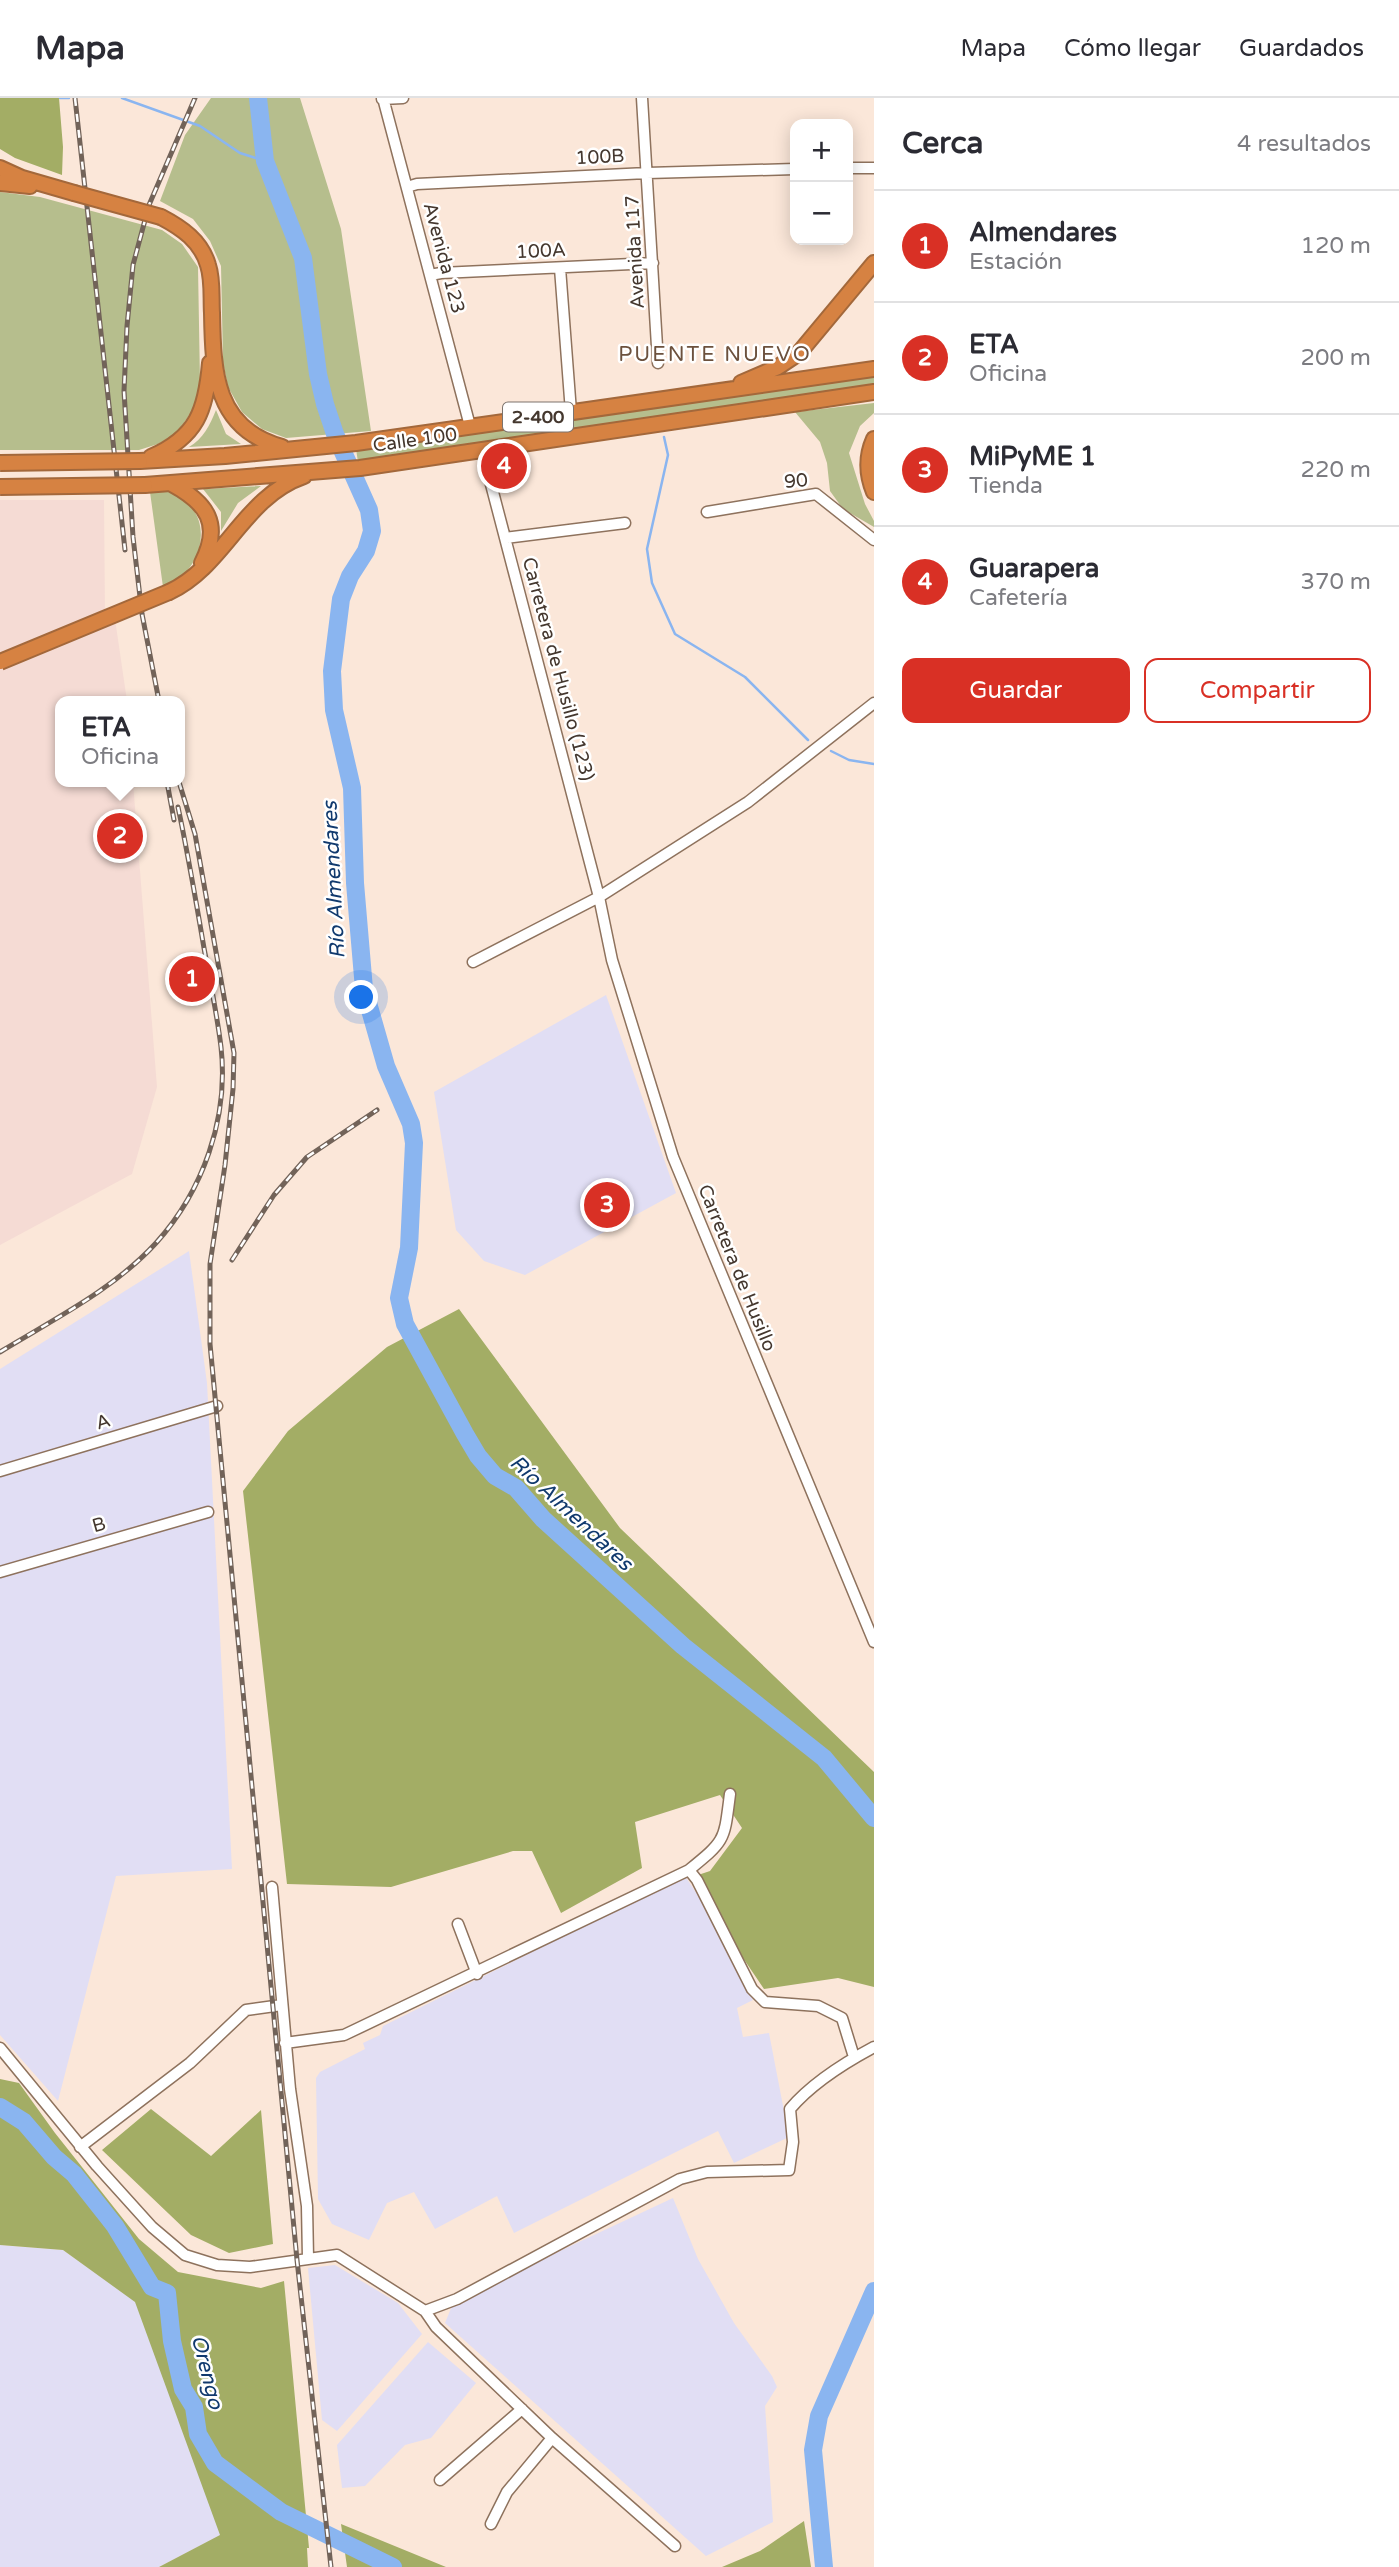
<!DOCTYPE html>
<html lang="es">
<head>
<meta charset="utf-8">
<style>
	:root { --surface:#fff; --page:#f2f2f3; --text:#2b2b33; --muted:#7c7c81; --line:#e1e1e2; --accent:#d93025 }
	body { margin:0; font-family:"Varela Round",sans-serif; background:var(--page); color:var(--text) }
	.controls { position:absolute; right:21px; top:21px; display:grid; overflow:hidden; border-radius:14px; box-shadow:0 4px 18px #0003 }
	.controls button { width:63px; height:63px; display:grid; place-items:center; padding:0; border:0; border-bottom:2px solid var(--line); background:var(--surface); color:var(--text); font:35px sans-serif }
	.you { position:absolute; left:362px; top:900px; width:24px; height:24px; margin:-18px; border:5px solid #fff; border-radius:50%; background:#1a73e8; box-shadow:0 0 0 10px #1a73e833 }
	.badge { display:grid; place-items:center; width:46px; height:46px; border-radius:50%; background:var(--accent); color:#fff; font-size:23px; font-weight:700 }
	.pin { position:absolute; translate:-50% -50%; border:4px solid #fff; box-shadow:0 2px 7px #0006 }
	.popup { position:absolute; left:55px; top:598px; width:130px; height:91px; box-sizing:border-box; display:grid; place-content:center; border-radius:14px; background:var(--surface); filter:drop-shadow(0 2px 5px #0005); font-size:23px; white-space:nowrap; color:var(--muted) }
	.popup b { font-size:26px; color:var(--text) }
	.popup::after { content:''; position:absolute; left:50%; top:100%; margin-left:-14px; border:14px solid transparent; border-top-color:var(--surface) }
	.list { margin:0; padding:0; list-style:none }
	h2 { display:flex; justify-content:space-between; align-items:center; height:91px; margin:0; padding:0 28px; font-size:30px }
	h2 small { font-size:23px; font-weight:400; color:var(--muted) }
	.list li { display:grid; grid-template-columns:46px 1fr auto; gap:21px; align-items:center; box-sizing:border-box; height:112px; padding:0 28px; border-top:2px solid var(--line) }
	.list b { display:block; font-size:26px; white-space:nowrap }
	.list p { margin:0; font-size:23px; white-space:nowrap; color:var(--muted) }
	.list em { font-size:23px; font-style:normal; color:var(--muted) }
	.actions { display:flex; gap:14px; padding:21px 28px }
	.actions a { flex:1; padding:16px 0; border:2px solid var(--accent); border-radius:14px; text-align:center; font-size:24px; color:var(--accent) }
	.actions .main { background:var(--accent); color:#fff }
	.map { position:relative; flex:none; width:874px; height:2469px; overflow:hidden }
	header { display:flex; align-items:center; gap:42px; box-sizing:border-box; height:98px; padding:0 35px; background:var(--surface); border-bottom:2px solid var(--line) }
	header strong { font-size:33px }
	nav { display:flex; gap:38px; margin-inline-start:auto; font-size:24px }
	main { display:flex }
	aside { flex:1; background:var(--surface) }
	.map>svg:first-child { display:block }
	.commercial { fill:#f5dbd4 }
	.industrial { fill:#e1def4 }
	.green { fill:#b6be8d }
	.forest { fill:#a3ad65 }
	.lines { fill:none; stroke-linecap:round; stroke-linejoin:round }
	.stream { stroke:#8ab5f0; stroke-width:2.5 }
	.river { stroke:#8ab5f0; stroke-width:18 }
	.minor-casing { stroke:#8e725d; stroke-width:13 }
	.highway-casing { stroke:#a3683b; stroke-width:18 }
	.minor { stroke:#fff; stroke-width:10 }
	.highway { stroke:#d68242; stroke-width:14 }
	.rail-casing { stroke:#726359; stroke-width:5 }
	.rail { stroke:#fff; stroke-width:2.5; stroke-dasharray:8; stroke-linecap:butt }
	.highway-bridge-casing { stroke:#a3683b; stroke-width:18; stroke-linecap:butt }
	.highway-bridge { stroke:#d68242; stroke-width:14 }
	.labels { text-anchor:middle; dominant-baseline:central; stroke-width:5; stroke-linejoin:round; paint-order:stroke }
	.shield { fill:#fff; stroke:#7c736d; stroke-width:2 }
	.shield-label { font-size:18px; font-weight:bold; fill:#44372e }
	.street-label { font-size:19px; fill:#44372e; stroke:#fff }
	.neighbourhood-label { font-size:21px; letter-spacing:2px; fill:#6c513d; stroke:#fff }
	.water-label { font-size:21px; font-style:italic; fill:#113a6e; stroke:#fff }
</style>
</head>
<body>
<header>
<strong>Mapa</strong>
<nav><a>Mapa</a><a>Cómo llegar</a><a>Guardados</a></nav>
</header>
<main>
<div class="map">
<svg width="874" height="2469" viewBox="0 0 874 2469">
	<rect width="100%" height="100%" fill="#fbe7d9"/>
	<path class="commercial" d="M0,402h104l1,115 -105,39z
		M115,521l12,82h-67v81h73l24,305 -25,87 -132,71v-578z"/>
	<path class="industrial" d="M606,897l70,198 -151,82 -41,-14 -28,-31 -22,-138z
		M189,1153l18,132 25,486 -116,7 -58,225 -58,-66v-666z
		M685,1778l28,42 40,82 -16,8 6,29 26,-4 20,104 -55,26 -16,-32 -204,102 -17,-37 -62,33 -21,-37 -27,11 -18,37 -37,-16 -14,-25 -2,-121 4,-6 45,-23 -2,-6 17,-8 3,-9z
		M673,2100l25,61 36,64 38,53 5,11 -12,19 8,116 -67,34 -261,-233 7,-17 112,-57z
		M0,2147l63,5 73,52 85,233 -62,32h-159z
		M335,2167l63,38 24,31 -85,97 -15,-11 -14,-152z
		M428,2244l48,41 -45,55 -26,7 -40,41 -23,2 -5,-43z"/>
	<path class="green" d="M211,0h89l41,131 30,202 -85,7 -24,-9 -20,-17 -14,-25 -5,-25 -2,-96 -11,-25 -17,-22 -33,-18 25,-66z
		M0,94l40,5 122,33 20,14 16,23 2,115 -6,26 -17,25 -19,11 -19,6h-139z
		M874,277v12l-516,75 -2,-13z
		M874,305v10l-14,13 -11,27 16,51 9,17v6l-31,-18 -13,-18 -3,-28 -7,-21 -25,-30z
		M216,312l10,24 15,10 -52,3c14,-8 21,-22 27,-37z
		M261,388l-23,17 -17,28v-19l-18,-23z
		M169,392c6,4 13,8 18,12 22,21 16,55 -5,74 -6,4 -13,7 -19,11l-13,-95z"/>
	<path class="forest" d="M0,0h59l4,49 -1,28 -47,-17 -15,-9z
		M459,1211l161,219 254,244v215l-36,-9 -74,11 -75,-111 21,-7 32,-43 -22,-33 -85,27 7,46 -81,45 -29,-62h-19l-122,36 -104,-3 -44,-393 45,-60 99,-84z
		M0,1981l19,4 36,50 84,106 39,33 83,16 23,-7 25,267h-2l1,19h-149l61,-32 -85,-233 -72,-52 -63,-5z
		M151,2011l60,47 50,-46 12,134 -44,9 -38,-18 -89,-85z
		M804,2423l7,46h-89l38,-16z
		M341,2426l105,43h2h-101z"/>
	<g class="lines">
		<path class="stream" d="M60,0h9
			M122,0l78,28 40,27 25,8
			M664,339l4,18 -21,94 5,34 23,51 70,43 63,63
			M831,653l18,9 25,4"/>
		<path class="river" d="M258,0l7,63 38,97 15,116 7,30 10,30 34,76 3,21 -6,20 -16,25 -9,23 -9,72 2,39 18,78 3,95 9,106 22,77 25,58 3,19 -5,105 -10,50 6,26 60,110 13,22 17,20 21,12 27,31 140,127 141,112 50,60
			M0,2009l24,15 30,35 20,17 41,52 37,61 15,6 5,48 11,48 11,18 4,27 17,29 66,49 112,55
			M824,2469l-11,-117 6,-34 55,-125"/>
		<defs>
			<path id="minor" d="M383,0l87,328
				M642,0l16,265
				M382,1l21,-1
				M848,70h26
				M407,89l10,-3 230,-11 148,-4
				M560,170l11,144
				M430,177l11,-2 212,-10
				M482,352l117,447 13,63 61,197 201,485
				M707,414l109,-18 58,46
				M505,440l120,-15
				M473,864l126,-65 149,-95 126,-99
				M0,1373l217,-65
				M0,1474l208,-60
				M689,1772l8,10 55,109 13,13 53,4 24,12 12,39
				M272,1789l18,202 17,117 1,52
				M458,1826l19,50
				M285,1945l59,-8 345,-165c37,-30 35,-29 41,-76
				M0,1950l97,118 55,61 33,28 32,10 33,2 87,-12 88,56 11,16 116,111 123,108
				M80,2049l110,-84 56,-53 36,-5
				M425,2213l32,-12 223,-120 27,-7 82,-2 4,-28 -3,-33c22,-26 54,-46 84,-62
				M440,2382l82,-71
				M491,2426l16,-32 45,-54"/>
			<path id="highway" d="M0,70l22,10 52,15
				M0,85l30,3
				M161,119c21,11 40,24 47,48 5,15 3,33 4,48 1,60 3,116 70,134
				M741,285l37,-16 21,-14 75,-90
				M874,341c-8,18 -7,36 0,53
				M151,359c46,-20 55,-47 59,-94
				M140,363l85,-5 131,-13 518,-74
				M172,386c35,19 50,40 30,79
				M145,387l215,-17 514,-76
				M169,494c56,-26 74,-95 135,-116"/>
		</defs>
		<use href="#minor" class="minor-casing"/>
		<use href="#highway" class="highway-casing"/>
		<use href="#minor" class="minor"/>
		<use href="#highway" class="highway"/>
		<defs>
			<path id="rail" d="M75,0l50,452
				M159,603l-17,-87 -9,-77 -9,-146 3,-65 6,-61 16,-60 46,-107
				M167,684l7,38
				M179,684l16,52 39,219 -1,36 -8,76 -15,99v80l87,916 34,307
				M232,1162l42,-65 33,-38 70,-47
				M0,1254c54,-33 113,-62 156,-109 47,-52 73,-125 65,-196 -4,-33 -11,-66 -17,-99 -8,-47 -16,-94 -26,-141"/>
		</defs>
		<use href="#rail" class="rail-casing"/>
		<use href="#rail" class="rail"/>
		<defs>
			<path id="highway-bridge" d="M74,95l87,24
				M0,365l140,-2
				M0,389l145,-2
				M0,564l169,-70"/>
		</defs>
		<use href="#highway-bridge" class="highway-bridge-casing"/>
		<use href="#highway-bridge" class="highway-bridge"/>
	</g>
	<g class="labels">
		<rect class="shield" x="503" y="304.5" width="70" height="29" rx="5"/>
		<g class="shield-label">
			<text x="538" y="319">2-400</text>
		</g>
		<g class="street-label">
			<text transform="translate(600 59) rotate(-3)">100B</text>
			<text transform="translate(541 153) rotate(-3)">100A</text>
			<text transform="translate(635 154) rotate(-93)">Avenida 117</text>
			<text transform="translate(444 160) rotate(75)">Avenida 123</text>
			<text transform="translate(415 342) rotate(-8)">Calle 100</text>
			<text transform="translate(796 383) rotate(-5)">90</text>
			<text transform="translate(558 571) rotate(75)">Carretera de Husillo (123)</text>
			<text transform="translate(737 1170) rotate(68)">Carretera de Husillo</text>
			<text transform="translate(103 1324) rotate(-17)">A</text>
			<text transform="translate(99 1427) rotate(-16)">B</text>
		</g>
		<g class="neighbourhood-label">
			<text x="715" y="256">PUENTE NUEVO</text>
		</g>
		<g class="water-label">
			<text transform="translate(334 782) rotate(-93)">Río Almendares</text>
			<text transform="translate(571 1415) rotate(43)">Río Almendares</text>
			<text transform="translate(207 2274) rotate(76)">Orengo</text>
		</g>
	</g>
</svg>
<div class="controls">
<button>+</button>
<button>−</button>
</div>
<div class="you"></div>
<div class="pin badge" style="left:192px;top:881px">1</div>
<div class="pin badge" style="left:120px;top:738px">2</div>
<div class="popup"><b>ETA</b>Oficina</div>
<div class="pin badge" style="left:607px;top:1107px">3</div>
<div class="pin badge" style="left:504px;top:368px">4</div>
</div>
<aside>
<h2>Cerca<small>4 resultados</small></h2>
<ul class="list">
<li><span class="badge">1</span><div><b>Almendares</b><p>Estación</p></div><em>120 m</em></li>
<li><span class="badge">2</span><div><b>ETA</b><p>Oficina</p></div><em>200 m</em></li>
<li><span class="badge">3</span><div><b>MiPyME 1</b><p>Tienda</p></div><em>220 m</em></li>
<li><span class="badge">4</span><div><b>Guarapera</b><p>Cafetería</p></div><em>370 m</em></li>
</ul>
<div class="actions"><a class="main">Guardar</a><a>Compartir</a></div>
</aside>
</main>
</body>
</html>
